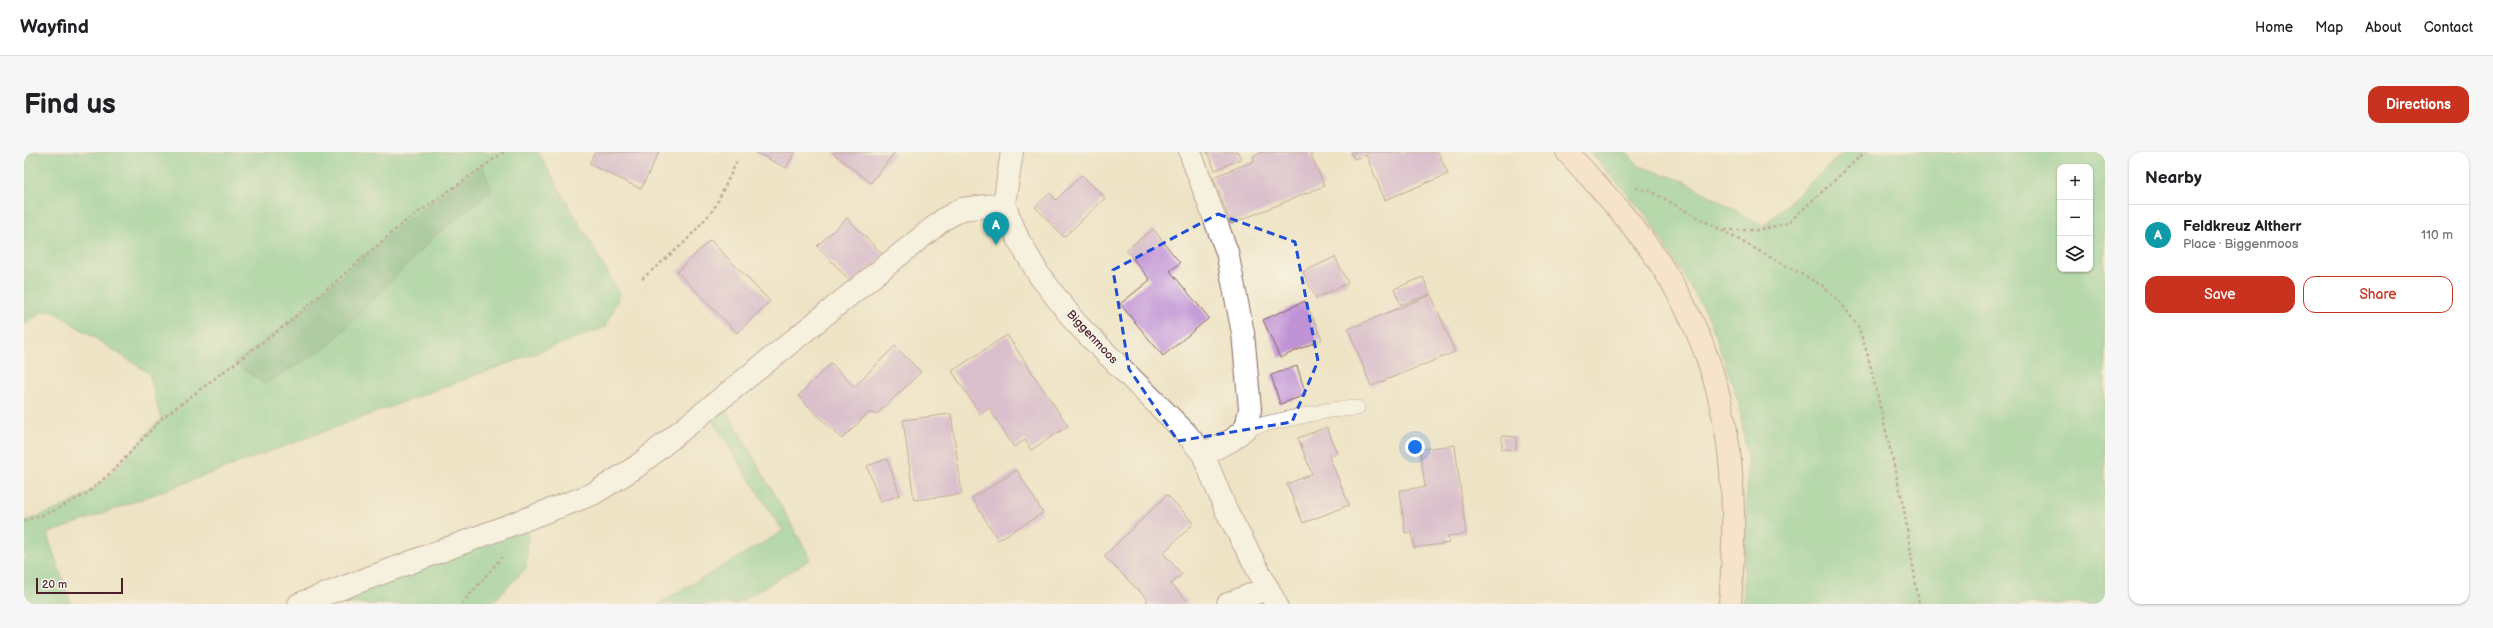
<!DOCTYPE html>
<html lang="en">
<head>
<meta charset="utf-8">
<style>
	:root { --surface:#fff; --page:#f6f6f6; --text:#202124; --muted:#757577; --line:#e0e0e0; --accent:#c8321e }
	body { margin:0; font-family:"Balsamiq Sans",sans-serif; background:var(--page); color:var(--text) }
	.controls { position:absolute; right:12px; top:12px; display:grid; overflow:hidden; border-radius:8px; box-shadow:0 1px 3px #0004 }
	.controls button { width:36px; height:36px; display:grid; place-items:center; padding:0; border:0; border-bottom:1px solid var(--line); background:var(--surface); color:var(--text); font:20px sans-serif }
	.scale { position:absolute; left:12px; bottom:10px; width:87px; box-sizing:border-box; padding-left:4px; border:2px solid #4a1f2b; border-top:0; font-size:11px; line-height:14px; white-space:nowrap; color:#4a1f2b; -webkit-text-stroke:3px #fbf7ec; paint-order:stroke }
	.you { position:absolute; left:1391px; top:295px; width:14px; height:14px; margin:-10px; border:3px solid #fff; border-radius:50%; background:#1a73e8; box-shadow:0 0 0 6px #1a73e833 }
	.badge { display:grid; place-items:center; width:26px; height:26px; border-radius:50%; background:var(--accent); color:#fff; font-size:13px; font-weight:700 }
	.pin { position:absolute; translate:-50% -33px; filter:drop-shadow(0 1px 2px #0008) }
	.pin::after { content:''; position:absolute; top:21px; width:14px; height:12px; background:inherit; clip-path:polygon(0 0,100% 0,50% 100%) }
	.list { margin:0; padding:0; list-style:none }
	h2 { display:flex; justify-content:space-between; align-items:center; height:52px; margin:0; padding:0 16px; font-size:17px }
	h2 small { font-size:13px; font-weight:400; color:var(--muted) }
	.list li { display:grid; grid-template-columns:26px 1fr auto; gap:12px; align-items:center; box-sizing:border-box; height:60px; padding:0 16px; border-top:1px solid var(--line) }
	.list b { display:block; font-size:15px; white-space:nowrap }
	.list p { margin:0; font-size:13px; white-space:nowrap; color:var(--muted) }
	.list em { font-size:13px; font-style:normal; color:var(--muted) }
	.actions { display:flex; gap:8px; padding:12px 16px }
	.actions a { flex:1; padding:9px 0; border:1px solid var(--accent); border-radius:12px; text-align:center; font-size:14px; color:var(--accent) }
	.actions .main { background:var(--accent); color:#fff }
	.icon { flex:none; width:22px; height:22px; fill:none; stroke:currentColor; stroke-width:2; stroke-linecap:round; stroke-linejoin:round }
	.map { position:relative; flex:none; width:2081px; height:452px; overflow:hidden; border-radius:12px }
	header { display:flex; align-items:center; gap:24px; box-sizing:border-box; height:56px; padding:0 20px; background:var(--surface); border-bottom:1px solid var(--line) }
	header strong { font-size:19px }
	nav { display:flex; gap:22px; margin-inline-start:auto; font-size:14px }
	.intro { display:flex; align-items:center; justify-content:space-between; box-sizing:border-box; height:96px; padding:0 24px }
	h1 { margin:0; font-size:28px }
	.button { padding:10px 18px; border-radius:12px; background:var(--accent); color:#fff; font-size:14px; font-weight:700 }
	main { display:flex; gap:24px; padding:0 24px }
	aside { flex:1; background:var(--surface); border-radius:12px; box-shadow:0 1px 3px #0004 }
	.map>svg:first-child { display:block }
	.green { fill:#73c98d; stroke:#5e745c; fill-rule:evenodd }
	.forest { fill:#5ead78; stroke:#546652 }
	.building { fill:#c092d6 }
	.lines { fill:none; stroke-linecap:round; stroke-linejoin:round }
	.lane-casing { stroke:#836461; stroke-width:16 }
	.street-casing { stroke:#836461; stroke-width:24 }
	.secondary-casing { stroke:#836461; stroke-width:24 }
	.path { stroke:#836461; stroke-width:2.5; stroke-dasharray:3 3; stroke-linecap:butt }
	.lane { stroke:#fff; stroke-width:15 }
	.street { stroke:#fff; stroke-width:22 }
	.secondary { stroke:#fde4d0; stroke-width:22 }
	.marked { fill:none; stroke:#1d4ed8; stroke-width:3; stroke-dasharray:8 5; stroke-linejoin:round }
	.labels { text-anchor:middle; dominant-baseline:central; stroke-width:3; stroke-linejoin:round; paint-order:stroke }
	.street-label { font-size:12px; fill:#4a1f2b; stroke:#fbf7ec }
</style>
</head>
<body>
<header>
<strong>Wayfind</strong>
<nav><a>Home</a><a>Map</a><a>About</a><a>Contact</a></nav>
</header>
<div class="intro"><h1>Find us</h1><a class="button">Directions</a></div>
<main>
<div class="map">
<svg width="2081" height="452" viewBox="0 0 2081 452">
	<rect width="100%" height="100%" fill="#fbf7ec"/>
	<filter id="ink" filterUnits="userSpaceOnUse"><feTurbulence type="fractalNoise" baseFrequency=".025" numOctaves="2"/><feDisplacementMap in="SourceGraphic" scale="8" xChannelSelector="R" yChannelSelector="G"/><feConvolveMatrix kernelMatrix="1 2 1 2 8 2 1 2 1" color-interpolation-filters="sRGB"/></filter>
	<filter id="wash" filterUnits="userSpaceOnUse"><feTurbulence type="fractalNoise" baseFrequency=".012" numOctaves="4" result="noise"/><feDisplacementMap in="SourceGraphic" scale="16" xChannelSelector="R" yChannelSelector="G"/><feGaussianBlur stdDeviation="0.9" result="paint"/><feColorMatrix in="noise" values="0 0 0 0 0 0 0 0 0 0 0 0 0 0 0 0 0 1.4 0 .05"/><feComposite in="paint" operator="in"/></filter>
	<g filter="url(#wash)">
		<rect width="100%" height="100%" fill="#eee3c5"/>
		<path class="green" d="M0,0h514l82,142 -14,33 -559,207 24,70h-47v-83c21,-7 43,-14 62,-27 29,-19 50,-51 75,-75l-12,-46 -98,-63 -9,2 -18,13zM468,38l-57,46 -200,127 53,-40 159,-132z
			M1566,0h37l12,14 45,15 79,45 81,-74h261v452h-362l5,-140 -9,-61 -30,-85 -60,-99zM2036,15h30v102h-30z
			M700,254l87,153 -74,45h-79l125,-73 -73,-114z
			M505,376l-3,40 -35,36h-165z"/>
		<path class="forest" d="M458,13l10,25 -57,46 -107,110 -64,38 -29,-21 53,-40 114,-99z"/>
		<g id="blocks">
			<path class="building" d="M571,0h64l-18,37 -52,-25z
				M731,0h40l-9,16z
				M811,0h60l-24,31 -37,-29z
				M1183,0h31l3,7 -26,11z
				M1238,0h48l14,34 -93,38 -18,-47 41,-16 -1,-5z
				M1327,0h87l10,22 -63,26 -19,-45 -12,4z
				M1058,23l23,23 -41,39 -29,-30 15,-14 6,7z
				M823,66l37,38 -30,29 -37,-39z
				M1129,77l27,34 -10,8 39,47 -46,38 -43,-52 30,-24 -24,-30z
				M686,88l60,61 -33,32 -60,-61z
				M1311,105l13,26 -32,15 -13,-26z
				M1399,125l7,17 -29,11 -7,-16z
				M1407,143l24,57 -84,34 -23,-57z
				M1281,149l17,38 -42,19 -17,-38z
				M983,183l61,91 -37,24 -6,-10 -11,7 -25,-39 -9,6 -28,-43z
				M871,194l26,26 -44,42 -9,-1 -26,26 -44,-43 33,-33 23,24z
				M1273,214l9,29 -26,9 -9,-29z
				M927,262l11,80 -48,6 -11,-80z
				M1303,275l10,26 -8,3 20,49 -46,18 -16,-39 25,-10 -14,-36z
				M1478,284l15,1 -1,13 -14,-1z
				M1431,293l11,89 -18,2 1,7 -35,5 -2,-16 -7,1 -5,-43 25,-3 -5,-38z
				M863,307l13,36 -20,7 -13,-36z
				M993,318l26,43 -45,27 -26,-42z
				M1143,343l27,28 -31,30 19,21 -11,10 19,20h-46l4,-4 -44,-44z"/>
		</g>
	</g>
	<g filter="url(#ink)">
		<use href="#blocks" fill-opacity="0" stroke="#836461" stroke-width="1"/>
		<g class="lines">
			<defs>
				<path id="lane" d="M1222,276l84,-18 27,-2"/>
				<path id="street" d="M988,0l-8,52 14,35 21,36 37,48 109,109 18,22 23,56 50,94
					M1166,0l37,100 16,81 7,76 -4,19 -14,12 -29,14
					M275,452l294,-110 43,-27 308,-248 18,-10 42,-5
					M1204,452l40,-16"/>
				<path id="secondary" d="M1543,0c31,34 64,69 90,107 74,110 83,216 73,345"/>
			</defs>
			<use href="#lane" class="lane-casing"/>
			<use href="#street" class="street-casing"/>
			<use href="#secondary" class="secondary-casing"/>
			<path class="path" d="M1612,36l14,3 173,95 17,16 18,24 10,30 35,147 16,101
				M1701,78h34l29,-7 77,-71
				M618,127l43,-37 29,-33 24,-50
				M0,369l27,-9 35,-18 29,-25 46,-50 127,-96 114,-99 102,-72
				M438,452l40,-47"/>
			<use href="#lane" class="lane"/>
			<use href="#street" class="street"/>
			<use href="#secondary" class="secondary"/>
		</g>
	</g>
	<path d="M0 0H2081V452H0ZM1194,62l77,28 23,119 -26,61 -114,19 -49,-72 -16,-99z" fill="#eee3c5" fill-opacity=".55" fill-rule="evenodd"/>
	<path class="marked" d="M1194,62l77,28 23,119 -26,61 -114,19 -49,-72 -16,-99z"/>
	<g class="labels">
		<g class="street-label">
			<text transform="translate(1068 185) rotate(47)">Biggenmoos</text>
		</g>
	</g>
</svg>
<div class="controls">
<button>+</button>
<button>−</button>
<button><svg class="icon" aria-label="layers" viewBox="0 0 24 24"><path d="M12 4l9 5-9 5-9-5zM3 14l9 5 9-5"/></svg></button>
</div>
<div class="scale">20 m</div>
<div class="you"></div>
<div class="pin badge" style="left:972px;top:93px;background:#0f9aa8">A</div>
</div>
<aside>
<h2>Nearby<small></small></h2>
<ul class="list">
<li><span class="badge" style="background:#0f9aa8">A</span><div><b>Feldkreuz Altherr</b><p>Place · Biggenmoos</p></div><em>110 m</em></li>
</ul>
<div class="actions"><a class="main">Save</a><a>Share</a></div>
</aside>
</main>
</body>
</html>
